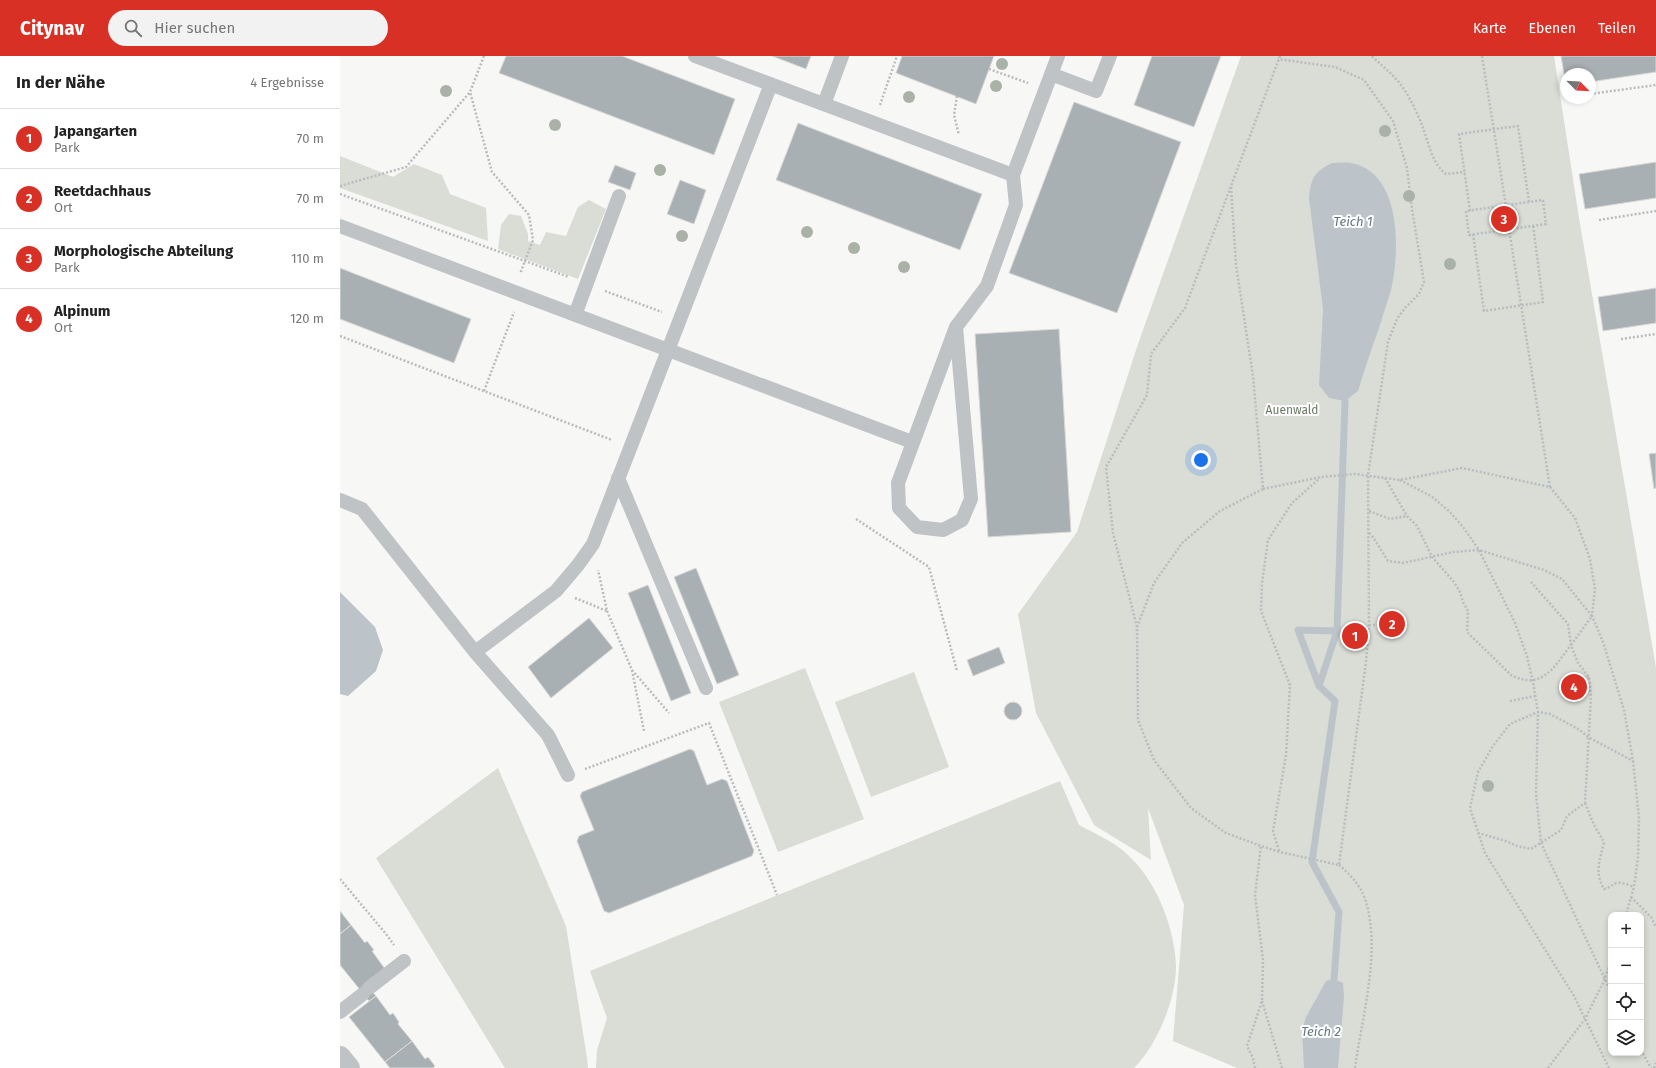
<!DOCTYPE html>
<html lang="de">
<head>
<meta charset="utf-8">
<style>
	:root { --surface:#fff; --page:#f2f2f2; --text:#222; --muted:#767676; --line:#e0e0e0; --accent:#d93025 }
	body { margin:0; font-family:"Fira Sans",sans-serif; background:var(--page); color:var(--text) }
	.controls { position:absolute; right:12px; bottom:12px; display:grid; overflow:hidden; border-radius:8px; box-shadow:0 2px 6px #0003 }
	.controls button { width:36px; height:36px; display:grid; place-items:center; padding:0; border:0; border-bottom:1px solid var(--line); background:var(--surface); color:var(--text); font:20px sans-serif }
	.compass { position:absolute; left:1220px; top:12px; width:36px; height:36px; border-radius:50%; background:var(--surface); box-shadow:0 2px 6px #0003; rotate:114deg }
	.you { position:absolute; left:861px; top:404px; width:14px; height:14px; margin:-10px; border:3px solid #fff; border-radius:50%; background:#1a73e8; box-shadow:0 0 0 6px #1a73e833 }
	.badge { display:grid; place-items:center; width:26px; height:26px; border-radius:50%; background:var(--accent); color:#fff; font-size:13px; font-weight:700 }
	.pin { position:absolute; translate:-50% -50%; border:2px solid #fff; box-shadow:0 1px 4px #0006 }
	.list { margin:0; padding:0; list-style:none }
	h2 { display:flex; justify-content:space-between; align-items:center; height:52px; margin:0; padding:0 16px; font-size:17px }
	h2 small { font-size:13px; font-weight:400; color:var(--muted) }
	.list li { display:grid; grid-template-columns:26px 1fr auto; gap:12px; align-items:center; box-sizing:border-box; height:60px; padding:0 16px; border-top:1px solid var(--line) }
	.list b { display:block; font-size:15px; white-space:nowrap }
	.list p { margin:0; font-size:13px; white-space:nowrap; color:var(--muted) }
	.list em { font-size:13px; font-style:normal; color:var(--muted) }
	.icon { flex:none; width:22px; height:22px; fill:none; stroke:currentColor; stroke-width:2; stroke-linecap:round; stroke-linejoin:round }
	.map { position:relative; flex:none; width:1316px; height:1012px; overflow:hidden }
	header { display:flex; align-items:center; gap:24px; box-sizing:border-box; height:56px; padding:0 20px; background:var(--accent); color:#fff }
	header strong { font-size:19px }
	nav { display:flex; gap:22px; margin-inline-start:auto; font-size:14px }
	.search { width:280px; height:36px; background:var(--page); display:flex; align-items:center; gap:10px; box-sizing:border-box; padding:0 14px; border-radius:22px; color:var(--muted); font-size:15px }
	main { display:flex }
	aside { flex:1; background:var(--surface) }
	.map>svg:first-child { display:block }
	.green { fill:#d9ddd6; fill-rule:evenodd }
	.water { fill:#bcc4c9 }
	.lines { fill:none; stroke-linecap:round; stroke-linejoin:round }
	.stream { stroke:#bcc4c9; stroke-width:7 }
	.building { fill:#a9b0b4; stroke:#d9d9d7 }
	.path { stroke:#b9bcbe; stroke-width:2.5; stroke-dasharray:2 2; stroke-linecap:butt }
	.lane { stroke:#bfc3c6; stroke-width:14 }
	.street { stroke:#bfc3c6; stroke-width:22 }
	.tree { fill:#aab2a7 }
	.labels { text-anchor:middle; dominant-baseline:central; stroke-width:4; stroke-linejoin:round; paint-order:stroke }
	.park-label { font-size:12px; fill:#6b7a68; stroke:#fff }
	.water-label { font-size:13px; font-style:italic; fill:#66777e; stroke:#fff }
</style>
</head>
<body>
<header>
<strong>Citynav</strong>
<div class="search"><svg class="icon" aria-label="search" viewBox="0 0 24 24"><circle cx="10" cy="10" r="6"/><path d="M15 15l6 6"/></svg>Hier suchen</div>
<nav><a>Karte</a><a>Ebenen</a><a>Teilen</a></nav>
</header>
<main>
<aside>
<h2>In der Nähe<small>4 Ergebnisse</small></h2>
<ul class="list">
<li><span class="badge">1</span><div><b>Japangarten</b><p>Park</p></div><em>70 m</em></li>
<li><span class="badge">2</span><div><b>Reetdachhaus</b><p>Ort</p></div><em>70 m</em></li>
<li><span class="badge">3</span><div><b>Morphologische Abteilung</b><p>Park</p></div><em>110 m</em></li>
<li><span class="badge">4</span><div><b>Alpinum</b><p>Ort</p></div><em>120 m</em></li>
</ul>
</aside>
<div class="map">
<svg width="1316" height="1012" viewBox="0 0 1316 1012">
	<rect width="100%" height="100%" fill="#f7f7f5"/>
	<path class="green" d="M901,0h313l25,162 77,450v400h-419l-64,-27 11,-136 -36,-97 3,52 -57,-35 -58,-112 -18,-99 59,-82 61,-188zM1271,859h30v138h-30z
		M0,100l53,21 21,-13 28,11 8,19 36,14 2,33 -148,-53z
		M249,144l17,9 -28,70 -80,-30 3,-24 8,-11 12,2 7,18v7l12,4 6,-13 20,4 12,-29z
		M465,612l59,151 -86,33 -59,-150z
		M574,616l35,95 -78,30 -36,-95z
		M158,712l68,158 21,132 1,10h-83l-129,-210z
		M720,725l19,44c19,10 38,18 53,34 26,26 43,71 44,107 0,34 -19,79 -42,102h-538l1,-18 10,-32 -17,-47z"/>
	<path class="water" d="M992,107c6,0 13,-1 19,0 51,9 49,89 40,127 -3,10 -7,21 -10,32 -8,23 -16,46 -23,69l-13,10 -16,-3 -10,-13 4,-76 -14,-111c2,-20 5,-26 23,-35z
		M0,536l35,35 8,23 -7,21 -28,25 -8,-2z
		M994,923l9,4 1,14 -6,71h-34l-2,-37 4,-14 20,-36z"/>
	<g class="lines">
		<path class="stream" d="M979,630l-21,-56 39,1
			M994,923l5,-67 -27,-50 23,-161 -16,-15 18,-55 8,-230"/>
	</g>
	<path class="building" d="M166,0h116l113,43 -21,56 -215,-82z
		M432,0h39l-5,13z
		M562,0h92l-18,48 -80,-31z
		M812,0h69l-27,71 -60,-22z
		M1221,0h95v16l-66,10v-8h-24v12z
		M734,46l107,40 -64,171 -108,-40z
		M458,67l184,71 -22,56 -184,-70z
		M1316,106v36l-71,11 -6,-35z
		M275,109l21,8 -6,17 -22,-8z
		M340,124l26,10 -12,34 -27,-10z
		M0,212l131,51 -17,44 -114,-44z
		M1316,232v35l-53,8 -5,-34z
		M719,273l12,203 -83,5 -13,-203z
		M1316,397v35l-2,1 -5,-35z
		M356,512l43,107 -22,9 -43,-107z
		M308,529l43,108 -20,8 -43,-108z
		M1038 568a14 14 0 1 1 28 0a14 14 0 1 1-28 0Z
		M249,562l24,30 -62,50 -23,-31z
		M659,591l6,16 -32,13 -6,-16z
		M664 655a9 9 0 1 1 18 0a9 9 0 1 1-18 0Z
		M350,693l4,2 13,34 15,-6 5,2 27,70 -2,5 -143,57 -5,-2 -27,-70 2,-5 15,-6 -14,-34 2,-4z
		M0,855l11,14 -11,9z
		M11,869l14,18 2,-2 7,9 -2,1 13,18 -19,15 10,12 -7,5 -29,-36v-31z
		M36,940l14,19 3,-2 6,9 -1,2 14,17 -27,21 -36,-45z
		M72,985l13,18 3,-2 7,9 -2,2h-43l-5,-6z"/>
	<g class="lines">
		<path class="path" d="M144,0l-14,36 22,80 37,43 4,25 -13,34
			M1032,0c14,14 25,21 35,38 6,10 11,21 15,31 6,16 10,39 24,49l19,-2
			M1142,0l24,150
			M649,13l39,14
			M1250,38l66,-9
			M617,40l-3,19 5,20
			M540,49l17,-49
			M0,130l66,-19 64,-75
			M891,131l5,78 17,111 10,113 -43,22 -38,32 -28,40 -17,44 1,93 16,40 37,48 18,13 17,12 35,13 19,6 59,13 27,-203 3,-37 -1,-150 20,-133 9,-23 8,-11 14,-14 5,-12 -12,-73 -5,-41 -14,-47 -29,-41 -29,-13 -57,-8
			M0,138l229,83
			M1203,144l3,24 -77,11 -3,-24z
			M1154 162a12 12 0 1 1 24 0a12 12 0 1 1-24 0Z
			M1130,155l-11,-77 59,-8 11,76
			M1259,164l57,-9
			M1133,178l11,77 59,-9 -10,-77
			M265,235l57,21
			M0,280l272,104
			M1281,283l35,-5
			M144,335l30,-79
			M1045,422l22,38 10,10 15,31 22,25 6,10 3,10 5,9 -1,21 44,43c31,16 43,-8 60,-30l-3,-21 -37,-42
			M1060,424l31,16 18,15 14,16 16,23 36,73 12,33 6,26 5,30 -2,82 5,49 70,149
			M1210,431l25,31 15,41 5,30 -3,27 11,26 21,68 9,51 6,57 -1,39 -4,30 -8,28
			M923,433l58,-12 34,-3 45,6 62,-12 88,19 -41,-258
			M1029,455l21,8 17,-3
			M516,463l73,48 28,104
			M1029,477l4,4 15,24 15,2 50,-11 26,-2 65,20 18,9 30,37 -21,29 7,18 11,14 2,20 -6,106 -18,13 -6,14 -30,19 -14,-3 -11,-5 -28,-8
			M235,542l32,13 -9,-41
			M267,555l25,59 37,43
			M1029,569h9
			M797,571l-24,-94 -7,-66 41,-72 4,-41 34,-46 95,-252
			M292,614l12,61
			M1234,631l15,-10
			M1170,645l25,-5
			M245,713l124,-46 68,172
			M1245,747l9,22 10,17c-4,18 -10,30 0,47 6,-1 8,-5 13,-6 5,-1 12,2 17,4
			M939,795l-6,-20 13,-76 4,-70 -29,-74 1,-28 6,-43 24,-37 28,-25
			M999,809c11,9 23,22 27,37 15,51 -4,114 -11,166
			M0,823l46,55 8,11
			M1291,841l20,20 5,10
			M922,945l20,67
			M1301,994l10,18
			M915,1012l-2,-10 -6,-12 15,-45 1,-41 -8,-65 6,-49
			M1208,1012l37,-49 20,-40 6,-19
			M1269,1012l-35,-72 -89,-143 -15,-45 8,-36 15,-26 17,-22 28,-12 12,2 30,16 8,7 45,24
			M1314,1012l2,-5"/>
		<path class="lane" d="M355,0l318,119
			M711,18l45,17 14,-35
			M484,48l18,-48
			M0,170l572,216
			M235,259l44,-119
			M616,271l15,172 -9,21 -19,10 -26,-3 -18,-19 -1,-25 58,-156 31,-41 29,-81 -3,-30 45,-119
			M278,422l88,210
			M0,444l22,9 113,143
			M228,719l-20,-40 -73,-83 81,-61 22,-26 15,-21 178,-460
			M29,932l35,-27
			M0,956l23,-18"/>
		<path class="street" d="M0,1001l9,11"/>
	</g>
	<g class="tree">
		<circle cx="662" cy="8" r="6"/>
		<circle cx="656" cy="30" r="6"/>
		<circle cx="106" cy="35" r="6"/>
		<circle cx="569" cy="41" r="6"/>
		<circle cx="215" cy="69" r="6"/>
		<circle cx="1045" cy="75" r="6"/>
		<circle cx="320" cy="114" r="6"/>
		<circle cx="1069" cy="140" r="6"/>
		<circle cx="467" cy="176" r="6"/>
		<circle cx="342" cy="180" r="6"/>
		<circle cx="514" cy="192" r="6"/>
		<circle cx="1110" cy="208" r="6"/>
		<circle cx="564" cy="211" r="6"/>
		<circle cx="1148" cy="730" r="6"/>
	</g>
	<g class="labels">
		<g class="park-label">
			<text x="952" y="354">Auenwald</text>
		</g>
		<g class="water-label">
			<text x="1013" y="165">Teich 1</text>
			<text x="981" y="975">Teich 2</text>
		</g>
	</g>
</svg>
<div class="controls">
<button>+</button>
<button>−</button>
<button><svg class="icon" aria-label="locate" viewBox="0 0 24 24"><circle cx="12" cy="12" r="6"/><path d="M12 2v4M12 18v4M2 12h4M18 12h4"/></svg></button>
<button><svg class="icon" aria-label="layers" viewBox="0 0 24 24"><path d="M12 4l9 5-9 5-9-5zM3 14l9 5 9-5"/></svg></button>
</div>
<svg class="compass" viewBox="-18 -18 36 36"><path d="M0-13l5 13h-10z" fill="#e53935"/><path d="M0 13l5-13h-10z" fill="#767676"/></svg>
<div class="you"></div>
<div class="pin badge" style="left:1015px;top:580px">1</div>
<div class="pin badge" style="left:1052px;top:568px">2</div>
<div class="pin badge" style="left:1164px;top:163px">3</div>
<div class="pin badge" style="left:1234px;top:631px">4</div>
</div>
</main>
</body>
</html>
